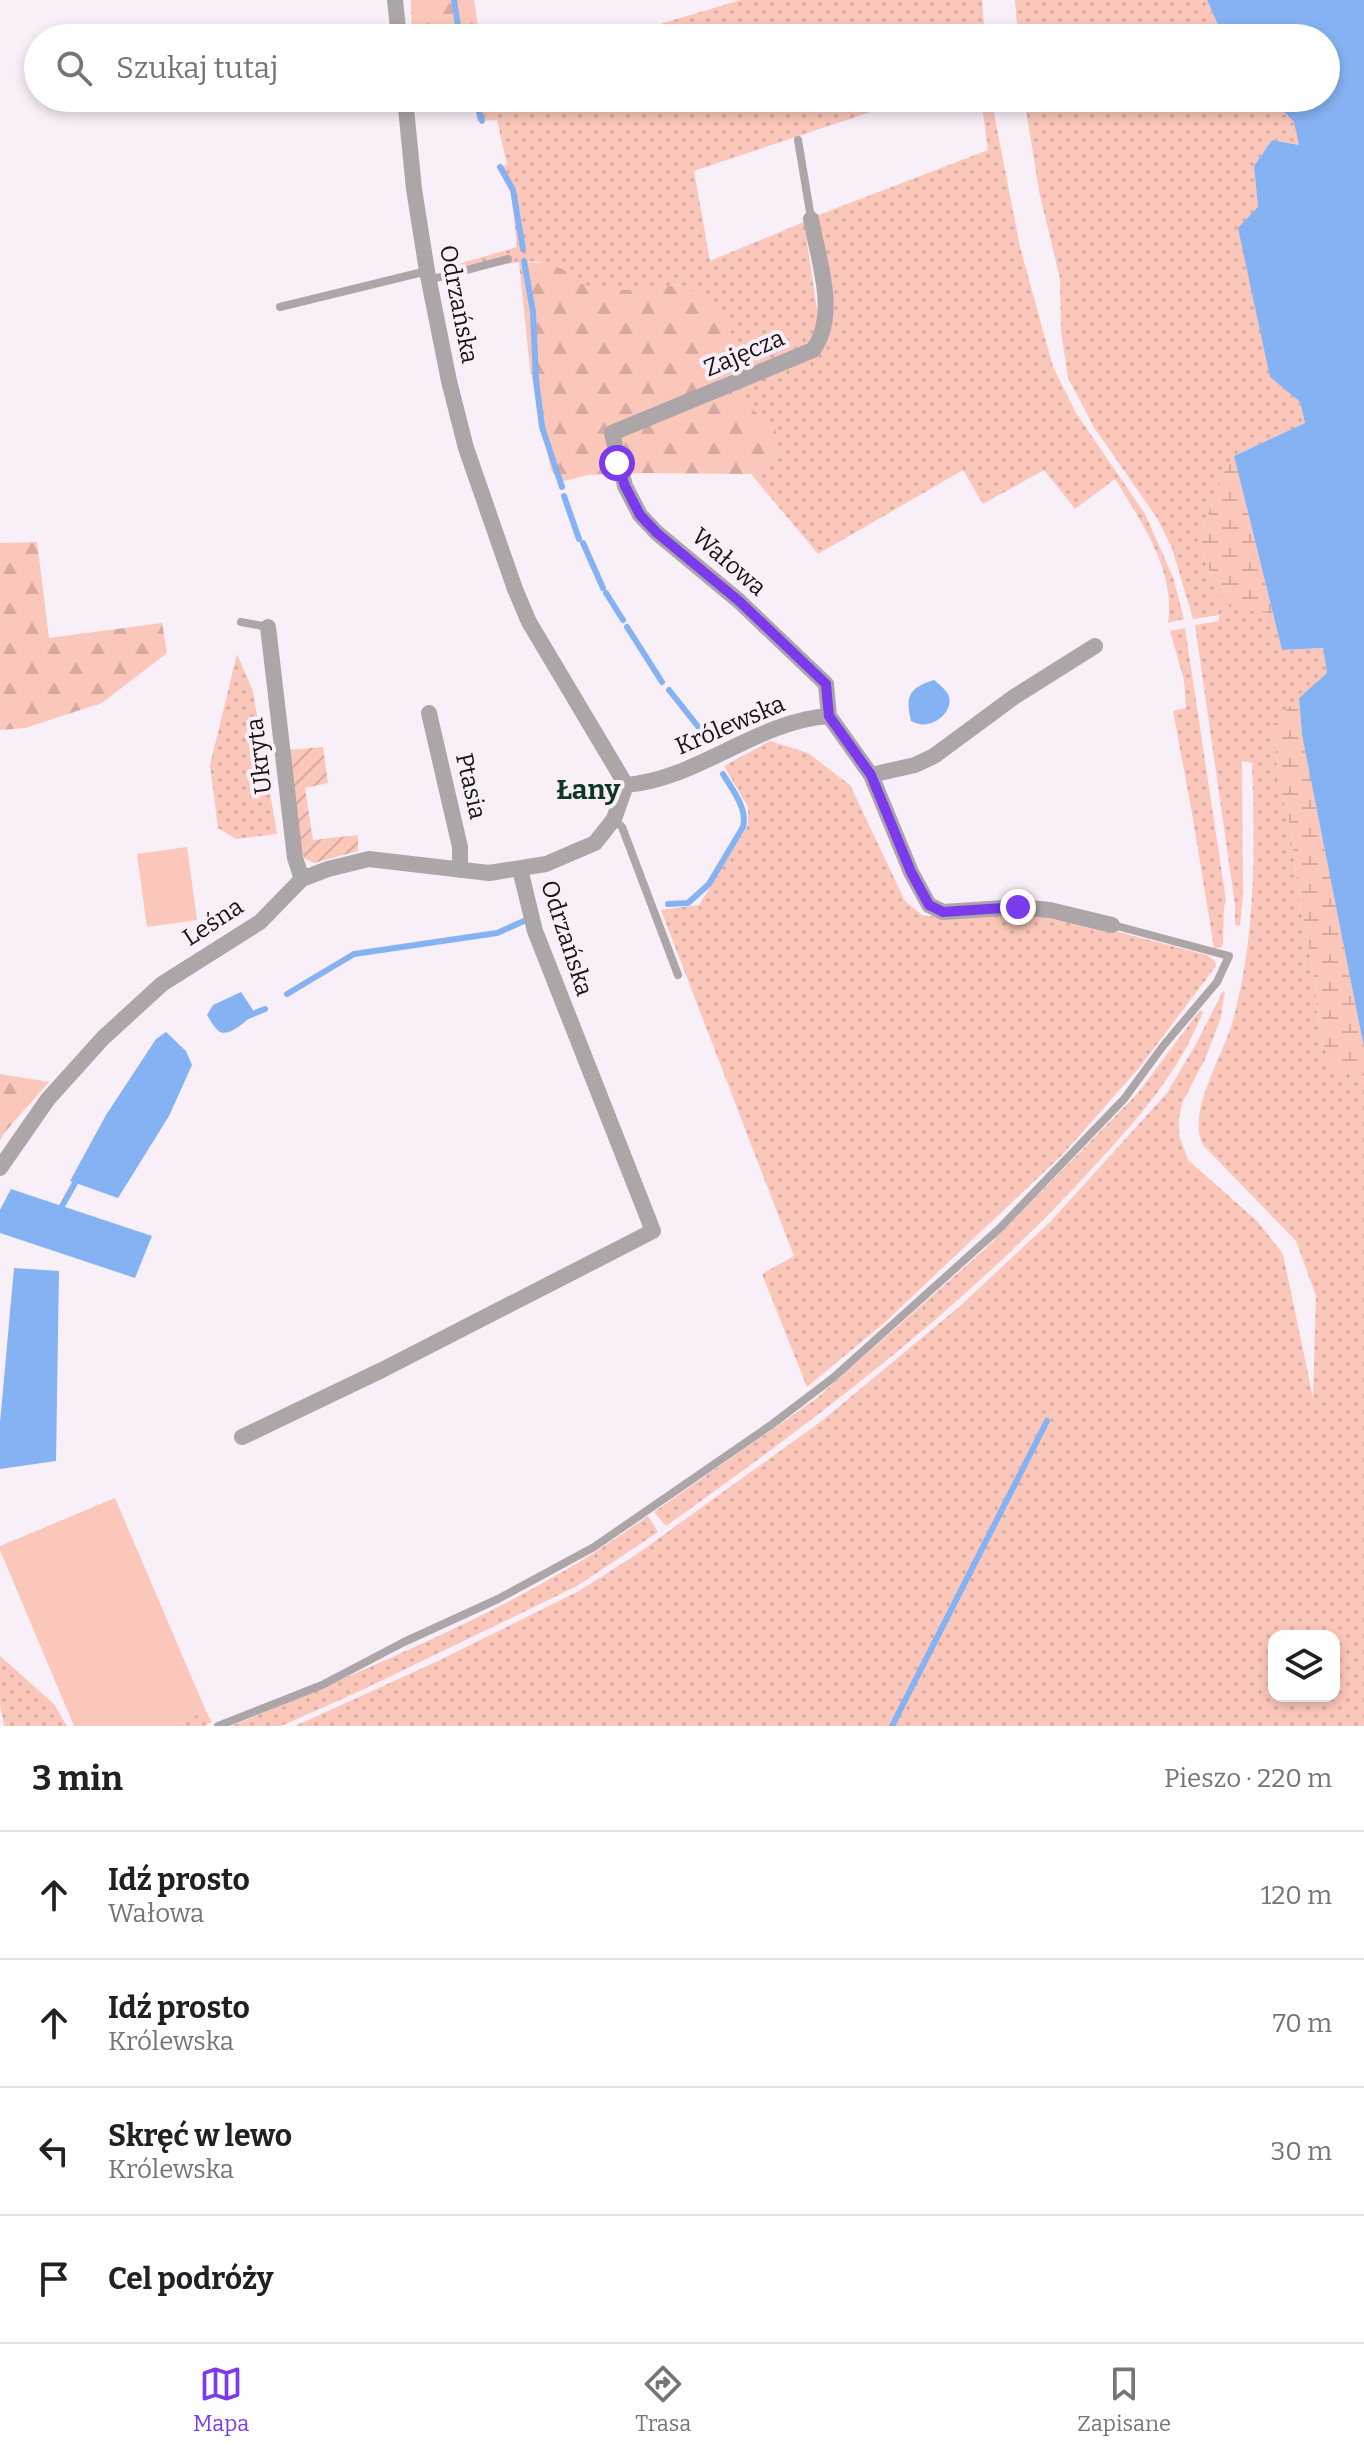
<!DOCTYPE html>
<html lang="pl">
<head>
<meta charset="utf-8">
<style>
	:root { --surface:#fff; --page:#f6f6f6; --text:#202124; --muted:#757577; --line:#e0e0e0; --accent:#7c3aed }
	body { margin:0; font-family:Bitter,serif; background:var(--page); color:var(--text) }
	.controls { position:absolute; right:24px; bottom:24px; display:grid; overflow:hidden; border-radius:16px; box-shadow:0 4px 12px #0003 }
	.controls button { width:72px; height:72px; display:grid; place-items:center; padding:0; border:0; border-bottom:2px solid var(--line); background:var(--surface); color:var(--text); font:40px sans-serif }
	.stop { position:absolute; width:24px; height:24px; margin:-18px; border:6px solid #7c3aed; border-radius:50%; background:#fff }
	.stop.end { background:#7c3aed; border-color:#fff; box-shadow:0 2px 8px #0008 }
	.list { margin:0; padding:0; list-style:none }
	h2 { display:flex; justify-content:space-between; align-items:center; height:104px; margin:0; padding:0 32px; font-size:34px }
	h2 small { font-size:26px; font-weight:400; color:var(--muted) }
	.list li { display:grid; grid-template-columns:52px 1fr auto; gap:24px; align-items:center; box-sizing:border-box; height:128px; padding:0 32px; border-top:2px solid var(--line) }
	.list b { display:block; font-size:30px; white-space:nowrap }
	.list p { margin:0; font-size:26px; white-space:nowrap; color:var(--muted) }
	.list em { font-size:26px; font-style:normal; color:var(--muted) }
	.icon { flex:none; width:44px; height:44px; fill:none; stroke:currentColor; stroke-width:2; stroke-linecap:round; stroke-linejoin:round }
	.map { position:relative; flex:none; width:1364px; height:1726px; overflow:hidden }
	.search { position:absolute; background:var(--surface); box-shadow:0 4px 12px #0003; left:24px; right:24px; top:24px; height:88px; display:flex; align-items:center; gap:20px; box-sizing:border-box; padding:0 28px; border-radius:44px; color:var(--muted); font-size:30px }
	.sheet { height:616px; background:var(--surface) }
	nav { display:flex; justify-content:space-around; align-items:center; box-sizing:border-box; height:112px; border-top:2px solid var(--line); background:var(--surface); font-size:22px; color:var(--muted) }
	nav a { display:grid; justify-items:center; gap:4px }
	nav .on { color:var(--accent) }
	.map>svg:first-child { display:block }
	.grass { fill:url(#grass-dots); fill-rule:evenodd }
	.forest { fill:url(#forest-firs) }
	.wetland { fill:url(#wetland-marsh) }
	.garden { fill:url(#garden-furrows) }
	.pitch { fill:#fbc7ba }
	.water { fill:#85b2f2 }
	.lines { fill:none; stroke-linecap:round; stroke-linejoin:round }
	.stream { stroke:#85b2f2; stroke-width:6 }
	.lane { stroke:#ada6a8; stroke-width:8 }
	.street { stroke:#ada6a8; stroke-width:16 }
	.route { stroke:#7c3aed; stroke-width:10 }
	.labels { text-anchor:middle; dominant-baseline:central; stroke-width:8; stroke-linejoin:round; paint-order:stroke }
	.street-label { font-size:24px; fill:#171317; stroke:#f9eff9 }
	.quarter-label { font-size:28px; font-weight:bold; fill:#103721; stroke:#f9eff9 }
</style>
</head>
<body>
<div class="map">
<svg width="1364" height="1726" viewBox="0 0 1364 1726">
	<defs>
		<pattern id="grass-dots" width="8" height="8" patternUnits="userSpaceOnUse" patternTransform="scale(2)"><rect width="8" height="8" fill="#fbc7ba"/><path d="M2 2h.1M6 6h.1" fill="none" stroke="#d6aa9f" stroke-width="1.8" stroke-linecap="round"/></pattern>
		<pattern id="forest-firs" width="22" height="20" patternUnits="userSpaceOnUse" patternTransform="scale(2)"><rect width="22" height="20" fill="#fbc7ba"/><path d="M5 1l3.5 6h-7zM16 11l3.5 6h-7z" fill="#d6aa9f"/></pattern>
		<pattern id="wetland-marsh" width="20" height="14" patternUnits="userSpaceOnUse" patternTransform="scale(2)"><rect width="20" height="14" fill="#fbc7ba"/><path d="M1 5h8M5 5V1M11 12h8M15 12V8" fill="none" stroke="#d6aa9f"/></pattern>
		<pattern id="garden-furrows" width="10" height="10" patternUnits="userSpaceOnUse" patternTransform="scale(2)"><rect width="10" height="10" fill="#fbc7ba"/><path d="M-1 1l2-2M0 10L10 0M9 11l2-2" fill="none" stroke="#d6aa9f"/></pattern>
	</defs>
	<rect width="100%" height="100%" fill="#f9eff9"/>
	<path class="grass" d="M741,0h241l3,38h-372z
		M1015,0h192l17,38h-206z
		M416,98h497l-219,73 16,90 94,-39 13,88v14l-9,21 -90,35 -13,-11 -24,-84c-30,3 -63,9 -93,2 -15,-4 -26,-21 -43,-24 -31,-6 -66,9 -97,16l-3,-11 72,-21 -6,-56 -14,-25 10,-1 -10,-45 -20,1 -3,-22 -56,10z
		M981,98h10l29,149 33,120 23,46 69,101 28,63 11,42 -16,4c8,-53 -27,-101 -53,-144l-40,30 -31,-39 -61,34 -20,-34 -145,84 -67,-80 29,-18 -48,-65 90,-43 7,-11 2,-12 -15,-109 172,-66z
		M1024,98h247l23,24 6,23 -28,-5 -18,26 4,41 4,124 8,46 30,25 5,21 -71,33 -8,11 -28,74 25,65 50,8 9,36 41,-2 4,25 -54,49 6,59 11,46 9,70 15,80 6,60 14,30 30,14v645h-1069l143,-65 141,-70 58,-37 186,-134 137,-114 91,-85 116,-128 29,-49 27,-53 2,1 -5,28 -15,39 -23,44 -3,15v17l9,25 70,62 25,32 30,144 3,-102 -20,-55 -93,-96c-17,-31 19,-88 29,-121 24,-86 23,-173 20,-261l-10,-2 1,135 -3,30 -5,-1v-20l-40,-280 24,-4v-6l-26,4 -21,-71 -15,-30 -62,-89 -27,-51 -7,-47 -1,-53 -20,-82zM1274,1636h60v60h-60z
		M1185,628l41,272 -2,7 -1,37 -2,3 -7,1 -22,-135 -19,-102 13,-3 -2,-28 -14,-49z
		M237,654l16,37 24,143 -41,5 -18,-11 -8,-63z
		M770,741l38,12 42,32 55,116 17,14 17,2 79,-5 89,17 100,26 8,6 1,5 -77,102 -76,86 -180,170 -76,63 -45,-113 32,-18 -133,-346 38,-5 49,-80v-18l-24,-41z
		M1200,1010l3,2c-27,66 -68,110 -115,161 -125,136 -273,247 -422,353l-12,-14 163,-114 168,-149 153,-156z
		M648,1516l10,16 -81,54 -217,105 -79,35h-50c118,-50 240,-99 350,-165 23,-14 45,-30 67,-45z
		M0,1656l54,48 13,22h-63l-4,-22z
		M206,1711l6,11 -8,4h-33z"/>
	<path class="forest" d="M411,0h63l6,38h-68z
		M519,262l28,1 17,7 21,16 39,4 57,-5 35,18 19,37 -30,30 70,58 5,28 -29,18 -105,-1 -58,2 -28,7 -9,-12 -21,-101z
		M37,542l12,96 113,-15 5,30 -65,50 -77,25 -25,2v-187z
		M0,1074l49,8 -45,51 -4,8z"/>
	<path class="wetland" d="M1234,456l39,158 -50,-8 -25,-65 28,-74z
		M1299,698l3,37 62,313v33l-30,-14 -14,-30 -6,-60 -15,-80 -9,-70 -11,-46 -6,-59z"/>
	<path class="garden" d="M323,747l5,36 -23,5 8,52 45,-5v16l-44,12 -10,-5 -3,-8 -13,-100z"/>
	<path class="pitch" d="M187,847l10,73 -50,7 -10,-73z
		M115,1498l91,213 -35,15h-97l-74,-176v-4z"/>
	<path class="water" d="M1207,0h157v1048l-62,-313 -3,-37 28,-25 -4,-25 -41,2 -48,-194 71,-33 -5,-21 -30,-25 -32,-149 20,-21 -4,-41 18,-26 27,5 -5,-23 -23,-24h55v-60h-102z
		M934,680c5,4 11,9 14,14 8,17 -17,39 -37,27 -6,-25 -2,-33 23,-41z
		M241,992l14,21c-7,6 -25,24 -35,19 -5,-3 -10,-12 -13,-17l6,-10z
		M166,1032l20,19 6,14 -23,51 -51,82 -48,-17 36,-66 50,-76z
		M11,1189l141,47 -17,42 -135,-45v-23z
		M14,1268l45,3 -3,190 -56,8v-46z"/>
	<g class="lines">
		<path class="stream" d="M454,0l6,38
			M475,98l7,23
			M500,167l13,23 10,59
			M524,261l9,51 3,68 6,47 20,60
			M564,496l15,43
			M583,543l20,45
			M606,593l17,27
			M627,627l35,55
			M669,690l39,49
			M668,904l20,-1 21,-19 34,-57c5,-18 -11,-38 -20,-53
			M287,994l67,-40 143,-21 27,-12
			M248,1016l17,-7
			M62,1206l13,-23
			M892,1726l155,-305"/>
		<path class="lane" d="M798,140l13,78
			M429,280l79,-21
			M280,307l147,-36
			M241,622l27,5
			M614,819l8,8 56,148
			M218,1726l104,-41 82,-43 94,-43 96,-52 177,-122 62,-47 167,-150 124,-129 39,-53 54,-64 12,-26 -116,-31"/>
		<path class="street" d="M395,0l4,38
			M811,219c7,41 28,95 2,131l-201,83 13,53 15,29 17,18 82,68 87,83 3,32
			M268,627l27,231 7,21
			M429,713l31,134v23
			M871,775l44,-10 19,-9 80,-59 81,-51
			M626,785c73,-6 130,-64 203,-69l42,59 40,97 18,33 14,7 75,-5 32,3 62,15
			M0,1168l48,-69 55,-61 59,-54 98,-62 42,-43 26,-10 41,-10 120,14 57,-9 49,-21 19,-24 12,-34 -97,-163 -14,-33 -49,-141 -17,-67 -22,-110 -13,-82 -9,-91
			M242,1437l140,-67 271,-139 -118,-300 -15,-62"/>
	</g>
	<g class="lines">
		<path class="route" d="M617,463l8,23 15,29 17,18 82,68 87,83 3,32 42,59 40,97 18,33 14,7 75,-5"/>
	</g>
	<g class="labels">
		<g class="street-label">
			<text transform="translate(459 304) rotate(79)">Odrzańska</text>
			<text transform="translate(744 353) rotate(-23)">Zajęcza</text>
			<text transform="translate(729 562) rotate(41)">Wałowa</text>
			<text transform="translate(730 725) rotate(-23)">Królewska</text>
			<text transform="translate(259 756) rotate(-97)">Ukryta</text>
			<text transform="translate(471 786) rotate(77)">Ptasia</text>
			<text transform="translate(213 922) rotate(-33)">Leśna</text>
			<text transform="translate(567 938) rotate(72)">Odrzańska</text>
		</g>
		<g class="quarter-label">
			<text x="588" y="789">Łany</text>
		</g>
	</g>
</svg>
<div class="controls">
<button><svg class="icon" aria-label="layers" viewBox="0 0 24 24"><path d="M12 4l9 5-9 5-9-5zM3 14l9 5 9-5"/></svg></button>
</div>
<div class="stop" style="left:617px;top:463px"></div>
<div class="stop end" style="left:1018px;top:907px"></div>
<div class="search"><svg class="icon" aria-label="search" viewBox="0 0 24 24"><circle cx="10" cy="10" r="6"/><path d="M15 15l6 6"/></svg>Szukaj tutaj</div>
</div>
<section class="sheet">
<h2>3 min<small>Pieszo · 220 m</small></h2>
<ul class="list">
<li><svg class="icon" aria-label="ahead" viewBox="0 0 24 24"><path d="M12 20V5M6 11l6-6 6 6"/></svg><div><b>Idź prosto</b><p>Wałowa</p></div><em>120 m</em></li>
<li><svg class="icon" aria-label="ahead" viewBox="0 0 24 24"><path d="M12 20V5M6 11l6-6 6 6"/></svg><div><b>Idź prosto</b><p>Królewska</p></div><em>70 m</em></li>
<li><svg class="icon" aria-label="left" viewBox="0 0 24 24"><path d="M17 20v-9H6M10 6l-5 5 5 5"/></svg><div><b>Skręć w lewo</b><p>Królewska</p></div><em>30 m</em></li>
<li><svg class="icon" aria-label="arrive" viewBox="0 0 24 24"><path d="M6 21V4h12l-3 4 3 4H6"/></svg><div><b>Cel podróży</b></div></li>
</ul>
</section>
<nav>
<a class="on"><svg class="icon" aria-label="map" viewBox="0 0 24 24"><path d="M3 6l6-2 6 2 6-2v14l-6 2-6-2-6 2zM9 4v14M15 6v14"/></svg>Mapa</a>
<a><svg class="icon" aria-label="directions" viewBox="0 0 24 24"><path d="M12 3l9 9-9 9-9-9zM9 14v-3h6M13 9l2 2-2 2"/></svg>Trasa</a>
<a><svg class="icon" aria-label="saved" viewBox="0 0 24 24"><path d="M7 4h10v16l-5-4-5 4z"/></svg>Zapisane</a>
</nav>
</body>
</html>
